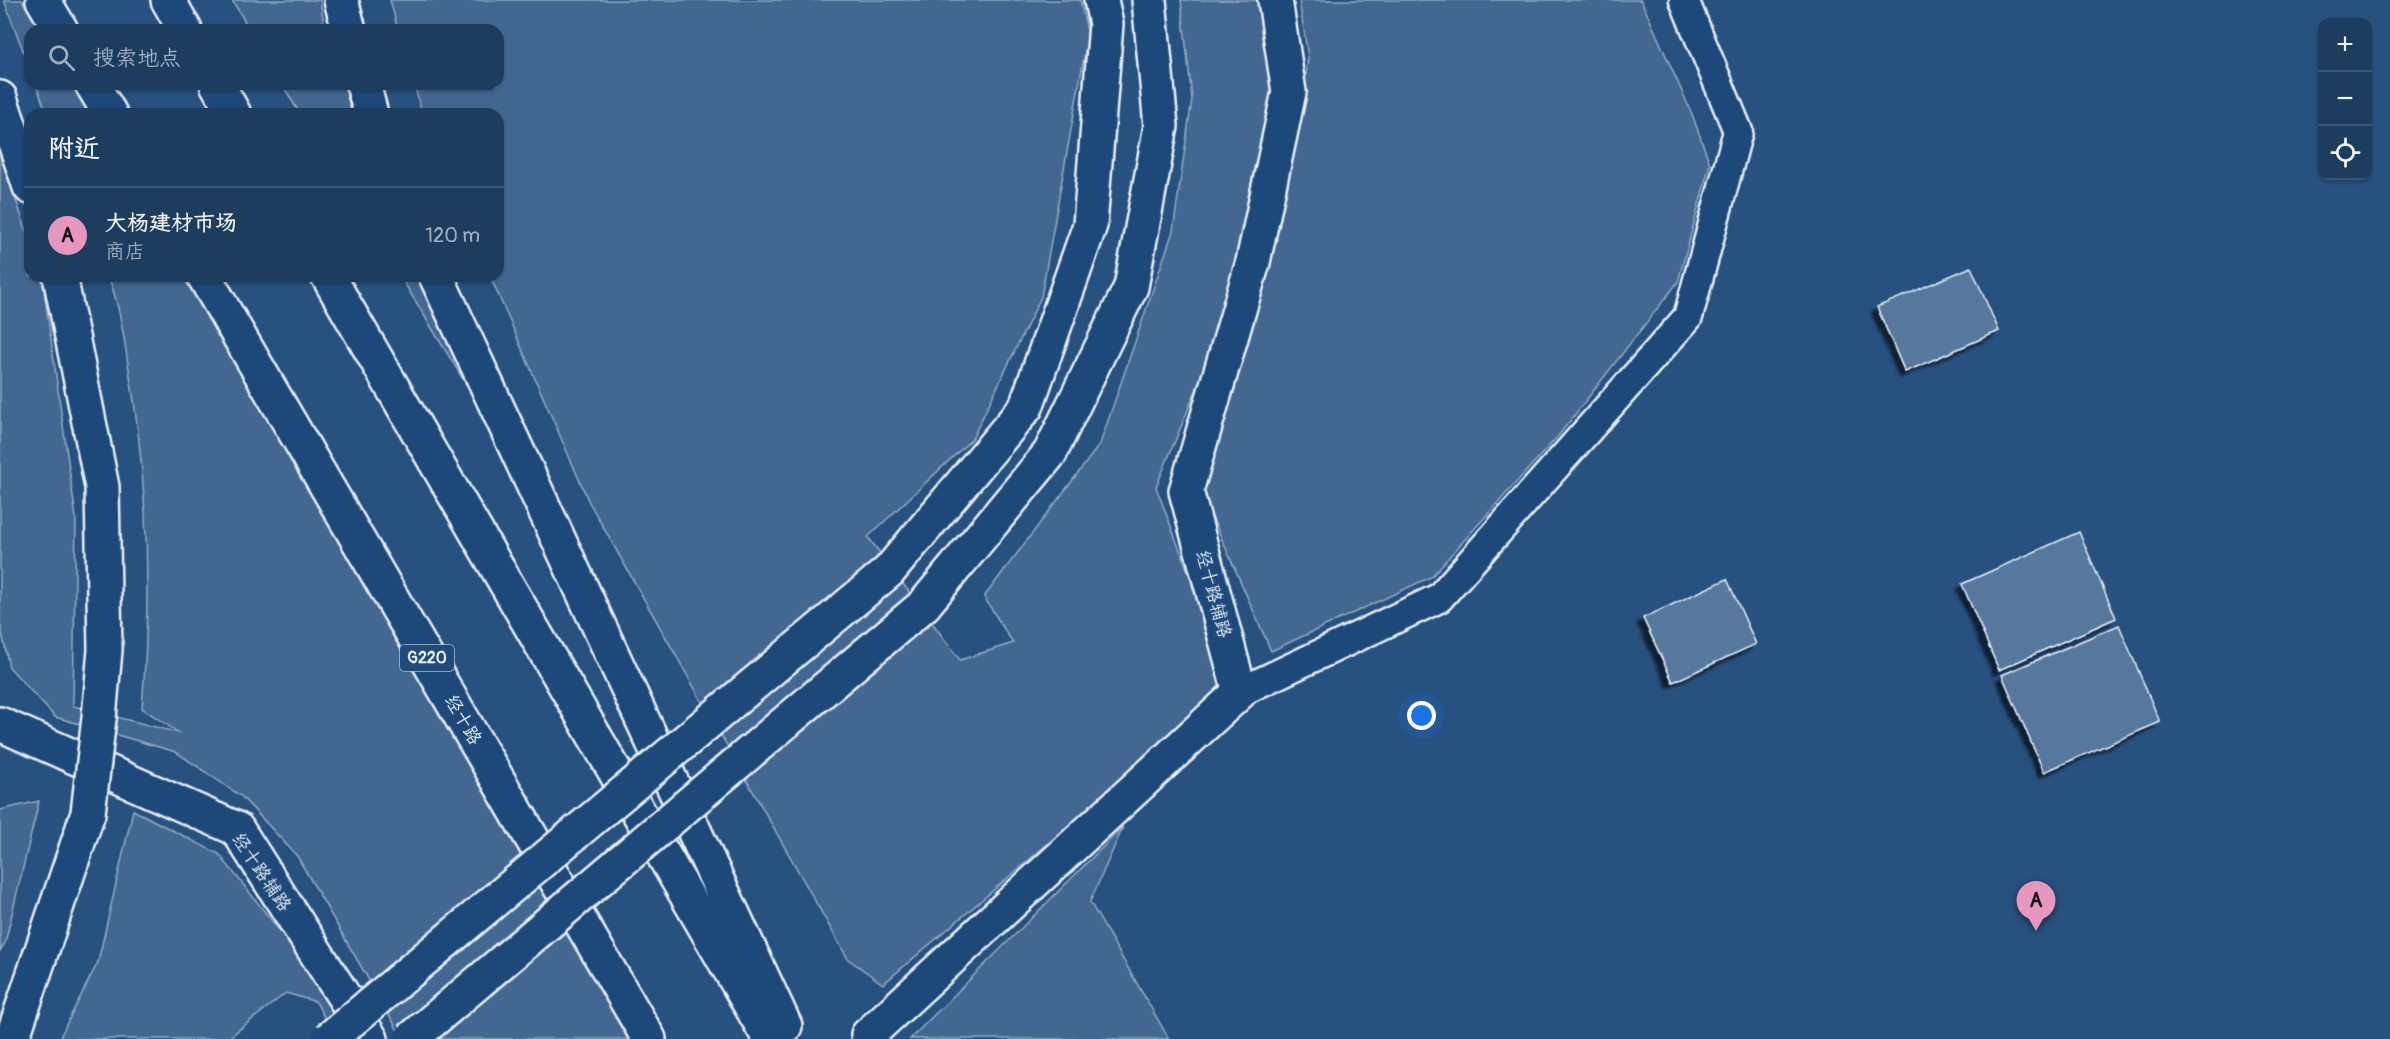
<!DOCTYPE html>
<html lang="zh">
<head>
<meta charset="utf-8">
<style>
	:root { --surface:#1d3d5f; --page:#254465; --text:#f1f3f6; --muted:#a0aebd; --line:#3b5674; --accent:#e797bd }
	body { margin:0; font-family:Pangolin,"LXGW WenKai TC",sans-serif; background:var(--page); color:var(--text) }
	.controls { position:absolute; right:18px; top:18px; display:grid; overflow:hidden; border-radius:12px; box-shadow:0 2px 4px #0004 }
	.controls button { width:54px; height:54px; display:grid; place-items:center; padding:0; border:0; border-bottom:2px solid var(--line); background:var(--surface); color:var(--text); font:30px sans-serif }
	.you { position:absolute; left:1422px; top:716px; width:21px; height:21px; margin:-15px; border:4px solid #fff; border-radius:50%; background:#1a73e8; box-shadow:0 0 0 9px #1a73e833 }
	.badge { display:grid; place-items:center; width:39px; height:39px; border-radius:50%; background:var(--accent); color:#111; font-size:20px; font-weight:700 }
	.pin { position:absolute; translate:-50% -50px; filter:drop-shadow(0 2px 3px #0008) }
	.pin::after { content:''; position:absolute; top:32px; width:21px; height:18px; background:inherit; clip-path:polygon(0 0,100% 0,50% 100%) }
	.list { margin:0; padding:0; list-style:none }
	h2 { display:flex; justify-content:space-between; align-items:center; height:78px; margin:0; padding:0 24px; font-size:26px }
	h2 small { font-size:20px; font-weight:400; color:var(--muted) }
	.list li { display:grid; grid-template-columns:39px 1fr auto; gap:18px; align-items:center; box-sizing:border-box; height:96px; padding:0 24px; border-top:2px solid var(--line) }
	.list b { display:block; font-size:22px; white-space:nowrap }
	.list p { margin:0; font-size:20px; white-space:nowrap; color:var(--muted) }
	.list em { font-size:20px; font-style:normal; color:var(--muted) }
	.icon { flex:none; width:33px; height:33px; fill:none; stroke:currentColor; stroke-width:2; stroke-linecap:round; stroke-linejoin:round }
	.map { position:relative; flex:none; width:2390px; height:1039px; overflow:hidden }
	.search { position:absolute; background:var(--surface); box-shadow:0 2px 4px #0004; left:24px; top:24px; width:480px; height:66px; display:flex; align-items:center; gap:15px; box-sizing:border-box; padding:0 21px; border-radius:18px; color:var(--muted); font-size:22px }
	.panel { position:absolute; background:var(--surface); box-shadow:0 2px 4px #0004; left:24px; top:108px; width:480px; height:174px; border-radius:18px }
	.map>svg:first-child { display:block }
	.green { fill:#436891; stroke:#96acc4; stroke-width:1.5 }
	.building { fill:#57789d; stroke:#e8f1f8; stroke-width:1.5; filter:url(#shadow) }
	.lines { fill:none; stroke-linecap:round; stroke-linejoin:round }
	.minor-casing { stroke:#e8f1f8; stroke-width:33 }
	.secondary-casing { stroke:#e8f1f8; stroke-width:38 }
	.trunk-casing { stroke:#e8f1f8; stroke-width:38 }
	.minor { stroke:#1f4a7a; stroke-width:28 }
	.secondary { stroke:#1f4a7a; stroke-width:33 }
	.trunk { stroke:#1f4a7a; stroke-width:33 }
	.trunk-bridge-casing { stroke:#e8f1f8; stroke-width:38; stroke-linecap:butt }
	.trunk-bridge { stroke:#1f4a7a; stroke-width:33 }
	.labels { text-anchor:middle; dominant-baseline:central; stroke-width:6; stroke-linejoin:round; paint-order:stroke }
	.shield { fill:#1f4a7a; stroke:#acbfd2; stroke-width:1.5 }
	.shield-label { font-size:16px; font-weight:bold; fill:#e8f1f8 }
	.street-label { font-size:18px; fill:#e8f1f8; stroke:#1f4a7a }
</style>
</head>
<body>
<div class="map">
<svg width="2390" height="1039" viewBox="0 0 2390 1039">
	<defs>
		<filter id="shadow"><feDropShadow dx="-5.5" dy="5.5" stdDeviation="1.5" flood-color="#0009"/></filter>
	</defs>
	<rect width="100%" height="100%" fill="#27517f"/>
	<filter id="ink" filterUnits="userSpaceOnUse"><feTurbulence type="fractalNoise" baseFrequency=".0167" numOctaves="2"/><feDisplacementMap in="SourceGraphic" scale="12" xChannelSelector="R" yChannelSelector="G"/><feConvolveMatrix kernelMatrix="1 2 1 2 8 2 1 2 1" color-interpolation-filters="sRGB"/></filter>
	<g filter="url(#ink)">
		<path class="green" d="M4,0h18l18,30h-10v39z
			M232,0h88l5,30h-75z
			M390,0h690l8,35 -47,262 -69,142 -104,98 92,123 53,-17 -29,-46 116,-153 73,-213 19,-132 -11,-99h85l9,112 -59,230 -60,145 76,200 -349,297 -35,-25 -259,-457 -99,-226h8v-162h-76l-8,-30h84v-54h-100z
			M1299,0h342l51,114 18,50 -32,118 -119,153 -128,142 -160,74 -69,-157 99,-374 7,-63z
			M36,84h36l18,30h-43z
			M282,84h61l11,30h-54z
			M0,154l30,87v35h12l34,242 -3,188 106,27 -37,-25c9,-111 6,-227 -13,-338 -5,-32 -9,-64 -21,-94h77l451,763h-233l-106,-183 -55,-59 -66,-45 -121,-35 -46,-50 -9,-44z
			M400,276h22l58,131z
			M39,801l-34,142 -5,8v-141z
			M133,810l86,44 91,115 40,70h-14l-20,-37 -30,-9 -59,46h-168l39,-77z
			M1123,827l-33,75 79,137h-259z"/>
		<path class="building" d="M1971,267l28,64 -94,41 -28,-65z
			M2079,532l37,86 -117,52 -37,-86z
			M1727,579l29,65 -83,38 -30,-64z
			M2119,625l41,97 -116,50 -42,-97z"/>
		<g class="lines">
			<defs>
				<path id="minor" d="M1240,692l199,-94 249,-281 50,-186 -54,-131"/>
				<path id="secondary" d="M0,724l237,105 134,210
					M870,1039l-2,-4 372,-343 -54,-201 67,-229 36,-170 -14,-92"/>
				<path id="trunk" d="M43,0l18,30
					M168,0l17,30
					M341,0l8,30
					M92,84l18,30
					M217,84l17,30
					M363,84l8,30
					M0,98l30,89
					M60,276l42,211 3,163 -6,68
					M204,276l445,763
					M328,276l442,763
					M436,276l349,750
					M889,571l137,-164 64,-182 16,-201 -5,-24
					M924,605l126,-152 81,-166 30,-161 -12,-126
					M12,1039l76,-226"/>
			</defs>
			<use href="#minor" class="minor-casing"/>
			<use href="#secondary" class="secondary-casing"/>
			<use href="#trunk" class="trunk-casing"/>
			<use href="#minor" class="minor"/>
			<use href="#secondary" class="secondary"/>
			<use href="#trunk" class="trunk"/>
			<defs>
				<path id="trunk-bridge" d="M88,813l11,-95
					M329,1039l560,-468
					M411,1039l513,-434"/>
			</defs>
			<use href="#trunk-bridge" class="trunk-bridge-casing"/>
			<use href="#trunk-bridge" class="trunk-bridge"/>
		</g>
	</g>
	<g class="labels">
		<rect class="shield" x="400" y="645" width="54" height="26" rx="4.5"/>
		<g class="shield-label">
			<text x="427" y="658">G220</text>
		</g>
		<g class="street-label">
			<text transform="translate(1214 594) rotate(75)">经十路辅路</text>
			<text transform="translate(463 720) rotate(60)">经十路</text>
			<text transform="translate(262 872) rotate(56)">经十路辅路</text>
		</g>
	</g>
</svg>
<div class="controls">
<button>+</button>
<button>−</button>
<button><svg class="icon" aria-label="locate" viewBox="0 0 24 24"><circle cx="12" cy="12" r="6"/><path d="M12 2v4M12 18v4M2 12h4M18 12h4"/></svg></button>
</div>
<div class="you"></div>
<div class="pin badge" style="left:2036px;top:931px">A</div>
<div class="search"><svg class="icon" aria-label="search" viewBox="0 0 24 24"><circle cx="10" cy="10" r="6"/><path d="M15 15l6 6"/></svg>搜索地点</div>
<section class="panel">
<h2>附近<small></small></h2>
<ul class="list">
<li><span class="badge">A</span><div><b>大杨建材市场</b><p>商店</p></div><em>120 m</em></li>
</ul>
</section>
</div>
</body>
</html>
